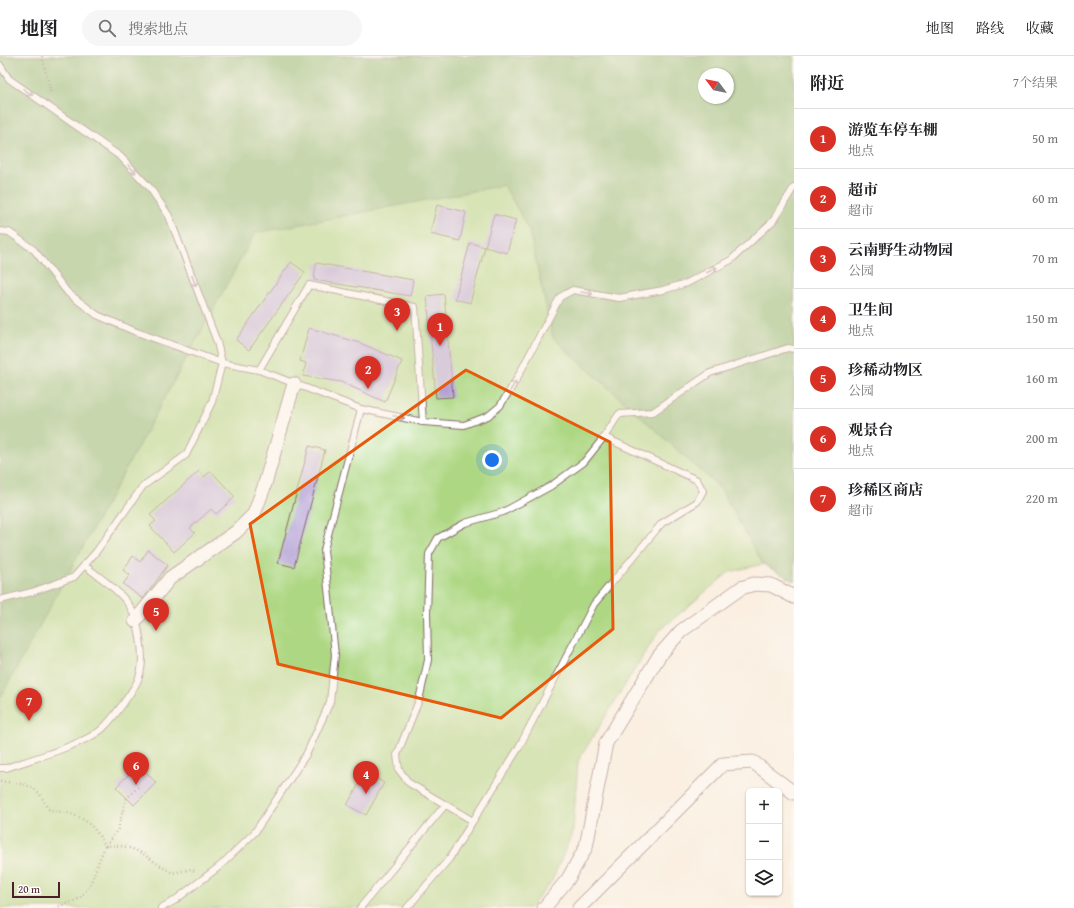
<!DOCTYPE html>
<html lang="zh">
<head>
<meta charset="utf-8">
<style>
	:root { --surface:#fff; --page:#f6f6f6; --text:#202124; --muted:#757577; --line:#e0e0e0; --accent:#d93025 }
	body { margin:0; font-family:"Gentium Book Plus","Noto Serif SC",serif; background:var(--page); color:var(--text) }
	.controls { position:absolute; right:12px; bottom:12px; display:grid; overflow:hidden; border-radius:6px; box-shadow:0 1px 3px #0004 }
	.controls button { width:36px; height:36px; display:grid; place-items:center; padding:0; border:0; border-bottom:1px solid var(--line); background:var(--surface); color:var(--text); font:20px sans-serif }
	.compass { position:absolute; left:698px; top:12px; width:36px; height:36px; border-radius:50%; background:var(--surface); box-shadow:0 1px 3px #0004; rotate:302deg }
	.scale { position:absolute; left:12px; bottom:10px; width:48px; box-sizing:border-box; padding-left:4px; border:2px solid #4a1f2b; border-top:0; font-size:11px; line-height:14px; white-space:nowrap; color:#4a1f2b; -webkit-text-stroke:3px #fff; paint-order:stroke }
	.you { position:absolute; left:492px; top:404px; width:14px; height:14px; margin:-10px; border:3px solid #fff; border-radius:50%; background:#1a73e8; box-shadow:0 0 0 6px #1a73e833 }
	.badge { display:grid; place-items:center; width:26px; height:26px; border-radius:50%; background:var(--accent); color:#fff; font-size:13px; font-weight:700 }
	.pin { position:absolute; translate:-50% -33px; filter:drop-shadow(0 1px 2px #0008) }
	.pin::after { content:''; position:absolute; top:21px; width:14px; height:12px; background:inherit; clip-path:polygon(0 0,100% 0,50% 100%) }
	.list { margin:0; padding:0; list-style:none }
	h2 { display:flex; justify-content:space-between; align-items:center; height:52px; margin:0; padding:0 16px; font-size:17px }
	h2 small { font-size:13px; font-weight:400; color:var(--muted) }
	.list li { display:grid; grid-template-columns:26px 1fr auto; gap:12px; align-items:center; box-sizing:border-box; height:60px; padding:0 16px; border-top:1px solid var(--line) }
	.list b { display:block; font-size:15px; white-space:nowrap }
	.list p { margin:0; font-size:13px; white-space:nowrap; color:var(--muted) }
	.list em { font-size:13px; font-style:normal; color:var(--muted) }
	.icon { flex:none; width:22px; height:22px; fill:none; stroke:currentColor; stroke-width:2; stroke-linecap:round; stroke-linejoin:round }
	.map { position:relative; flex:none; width:794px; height:852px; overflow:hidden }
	header { display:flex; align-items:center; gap:24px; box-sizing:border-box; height:56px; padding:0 20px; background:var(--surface); border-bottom:1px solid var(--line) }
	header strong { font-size:19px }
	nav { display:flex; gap:22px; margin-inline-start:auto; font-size:14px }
	.search { width:280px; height:36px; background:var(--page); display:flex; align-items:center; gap:10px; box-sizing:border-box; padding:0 14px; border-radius:22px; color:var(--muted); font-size:15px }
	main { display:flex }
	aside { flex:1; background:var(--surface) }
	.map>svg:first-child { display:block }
	.green { fill:#add782; stroke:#7c7b56; fill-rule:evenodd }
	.forest { fill:#8ab870; stroke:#6a6c4e; fill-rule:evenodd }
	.building { fill:#b4a0d4 }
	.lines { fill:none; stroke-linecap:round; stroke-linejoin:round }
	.lane-casing { stroke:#88686a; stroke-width:8 }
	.street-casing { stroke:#88686a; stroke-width:15 }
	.path { stroke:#88686a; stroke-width:2.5; stroke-dasharray:1 3; stroke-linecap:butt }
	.lane { stroke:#fff; stroke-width:6 }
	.street { stroke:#fff; stroke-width:13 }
	.oneway { stroke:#ae9aa0 }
	.marked { fill:none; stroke:#e8590c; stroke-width:3; stroke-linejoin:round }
</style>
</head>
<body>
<header>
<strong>地图</strong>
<div class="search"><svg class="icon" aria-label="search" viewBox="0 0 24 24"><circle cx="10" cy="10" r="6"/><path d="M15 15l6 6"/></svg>搜索地点</div>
<nav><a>地图</a><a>路线</a><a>收藏</a></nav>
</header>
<main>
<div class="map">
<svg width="794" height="852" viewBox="0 0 794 852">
	<rect width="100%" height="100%" fill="#fff"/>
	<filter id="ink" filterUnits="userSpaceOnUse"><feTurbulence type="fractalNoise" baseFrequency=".025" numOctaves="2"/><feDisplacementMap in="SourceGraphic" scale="8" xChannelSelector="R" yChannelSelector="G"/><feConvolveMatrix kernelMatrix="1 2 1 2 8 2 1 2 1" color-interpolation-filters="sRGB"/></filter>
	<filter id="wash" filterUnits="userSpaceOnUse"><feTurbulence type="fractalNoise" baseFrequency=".012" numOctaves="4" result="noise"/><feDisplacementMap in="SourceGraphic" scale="16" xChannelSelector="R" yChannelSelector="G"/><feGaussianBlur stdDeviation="0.9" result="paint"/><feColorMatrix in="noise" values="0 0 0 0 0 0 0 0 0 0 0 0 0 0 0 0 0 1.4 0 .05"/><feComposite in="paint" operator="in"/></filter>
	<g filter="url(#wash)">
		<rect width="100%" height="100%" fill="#faefe0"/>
		<path class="green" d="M0,0h794v525l-31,-17 -34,8 -71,60 -80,129 -5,70 -21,50 -22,27h-530zM704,18h24v24h-24z"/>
		<path class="forest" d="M0,0h794v525l-31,-17 -43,-76 -167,-150 -24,-108 -25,-45 -249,48 -255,465zM704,18h24v24h-24z"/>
		<g id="blocks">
			<path class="building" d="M437,149l29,7 -6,29 -30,-7z
				M494,158l22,6 -9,33 -22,-6z
				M470,187l15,4 -15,56 -15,-4z
				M291,206l14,10 -56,78 -13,-10z
				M316,207l97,17 -3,16 -96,-16z
				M444,238l9,103 -17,1 -9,-102z
				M309,272l51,15 42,18 -17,41 -44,-20 -38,-6 3,-13 -6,-2z
				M309,390l16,4 -31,117 -16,-4z
				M199,415l5,6 7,-6 24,26 -19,17 -5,-5 -21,19 5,5 -21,19 -24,-26 6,-5 -6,-6z
				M148,494l20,15 -25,34 -20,-15 7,-9 -7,-5 10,-14 7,6z
				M139,708l17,19 -22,22 -18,-18z
				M366,716l18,11 -18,32 -19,-10z"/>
		</g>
	</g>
	<g filter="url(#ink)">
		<use href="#blocks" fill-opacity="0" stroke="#88686a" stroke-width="1"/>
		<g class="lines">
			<defs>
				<path id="lane" d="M0,9l9,14 112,78 29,31 19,28 48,126 5,21 -10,39 -26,53 -43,31 -47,66 -22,25 -42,15 -32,8
					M0,175l9,1 25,18 34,43 29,22 37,16 88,32 37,7 102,39 62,13 41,3 24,-9 12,-10 15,-24 45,-85 13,-7 46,8 44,-8 24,-7 44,-23 42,-39 21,-34
					M259,314l50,-85 106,22 8,115
					M0,712h6c23,-8 79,-24 96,-39 9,-8 34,-41 37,-52 7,-18 0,-61 -13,-76 -11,-14 -28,-25 -42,-36
					M473,765l-64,-38 -10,-13 -2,-15 22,-55 9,-40 -1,-47 2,-59 9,-16 27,-15 38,-11 48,-26 33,-24 20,-25 15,-23 34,-2 57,-39 78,-25 6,1
					M161,852l13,-7 46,-35 35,-34 52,-79 23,-51 5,-47 -11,-105 37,-141
					M360,852l85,-103
					M407,852l42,-49 69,-110 76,-145 68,-81 35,-21 6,-11 -6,-11 -93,-43"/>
				<path id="street" d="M135,565l35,-43 66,-46 18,-18 10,-27 30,-103
					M544,852l24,-29 18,-32 20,-104 53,-87 22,-25 60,-43 13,-4 17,1 23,12
					M579,852l144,-144 30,-2 41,31"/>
			</defs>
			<use href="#lane" class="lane-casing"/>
			<use href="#street" class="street-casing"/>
			<path class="path" d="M42,0l9,38
				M0,725c25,4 37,1 47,27 6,4 9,3 15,4 22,3 34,16 43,34l-16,41 -10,12 -24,9
				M105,790c34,-3 42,14 68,27l18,-4 5,3
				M106,790l12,-17 8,-30 13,-13"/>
			<use href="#lane" class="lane"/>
			<use href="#street" class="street"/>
		</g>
		<defs><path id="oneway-shaft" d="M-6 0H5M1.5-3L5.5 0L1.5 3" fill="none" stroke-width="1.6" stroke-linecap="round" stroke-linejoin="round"/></defs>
		<g class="oneway">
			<use href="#oneway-shaft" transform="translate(28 36) rotate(35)"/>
			<use href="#oneway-shaft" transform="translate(132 113) rotate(47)"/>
			<use href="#oneway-shaft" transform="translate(712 214) rotate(-27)"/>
			<use href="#oneway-shaft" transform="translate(194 225) rotate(69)"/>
			<use href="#oneway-shaft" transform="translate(587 237) rotate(10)"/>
			<use href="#oneway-shaft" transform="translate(513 330) rotate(-59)"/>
			<use href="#oneway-shaft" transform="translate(399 361) rotate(12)"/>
		</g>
	</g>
	<path d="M0 0H794V852H0ZM466,314l144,72 3,187 -112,89 -223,-54 -28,-140z" fill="#faefe0" fill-opacity=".55" fill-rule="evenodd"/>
	<path class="marked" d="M466,314l144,72 3,187 -112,89 -223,-54 -28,-140z"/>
</svg>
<div class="controls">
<button>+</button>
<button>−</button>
<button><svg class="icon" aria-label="layers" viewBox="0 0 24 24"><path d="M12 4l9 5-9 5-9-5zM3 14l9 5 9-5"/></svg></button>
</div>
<svg class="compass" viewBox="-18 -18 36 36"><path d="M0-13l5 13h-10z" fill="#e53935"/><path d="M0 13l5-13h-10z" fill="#757577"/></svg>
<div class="scale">20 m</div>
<div class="you"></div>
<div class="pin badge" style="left:440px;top:290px">1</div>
<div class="pin badge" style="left:368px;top:333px">2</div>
<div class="pin badge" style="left:397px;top:275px">3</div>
<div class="pin badge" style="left:366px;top:738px">4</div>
<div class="pin badge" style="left:156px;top:575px">5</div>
<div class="pin badge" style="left:136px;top:729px">6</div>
<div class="pin badge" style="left:29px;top:665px">7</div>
</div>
<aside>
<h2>附近<small>7个结果</small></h2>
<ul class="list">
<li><span class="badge">1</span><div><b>游览车停车棚</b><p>地点</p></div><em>50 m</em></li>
<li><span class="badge">2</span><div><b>超市</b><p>超市</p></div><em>60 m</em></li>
<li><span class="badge">3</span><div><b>云南野生动物园</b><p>公园</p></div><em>70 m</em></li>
<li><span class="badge">4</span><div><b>卫生间</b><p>地点</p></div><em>150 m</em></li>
<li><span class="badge">5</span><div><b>珍稀动物区</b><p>公园</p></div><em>160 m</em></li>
<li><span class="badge">6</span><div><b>观景台</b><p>地点</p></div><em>200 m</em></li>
<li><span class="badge">7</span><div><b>珍稀区商店</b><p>超市</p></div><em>220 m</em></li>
</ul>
</aside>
</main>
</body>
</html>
